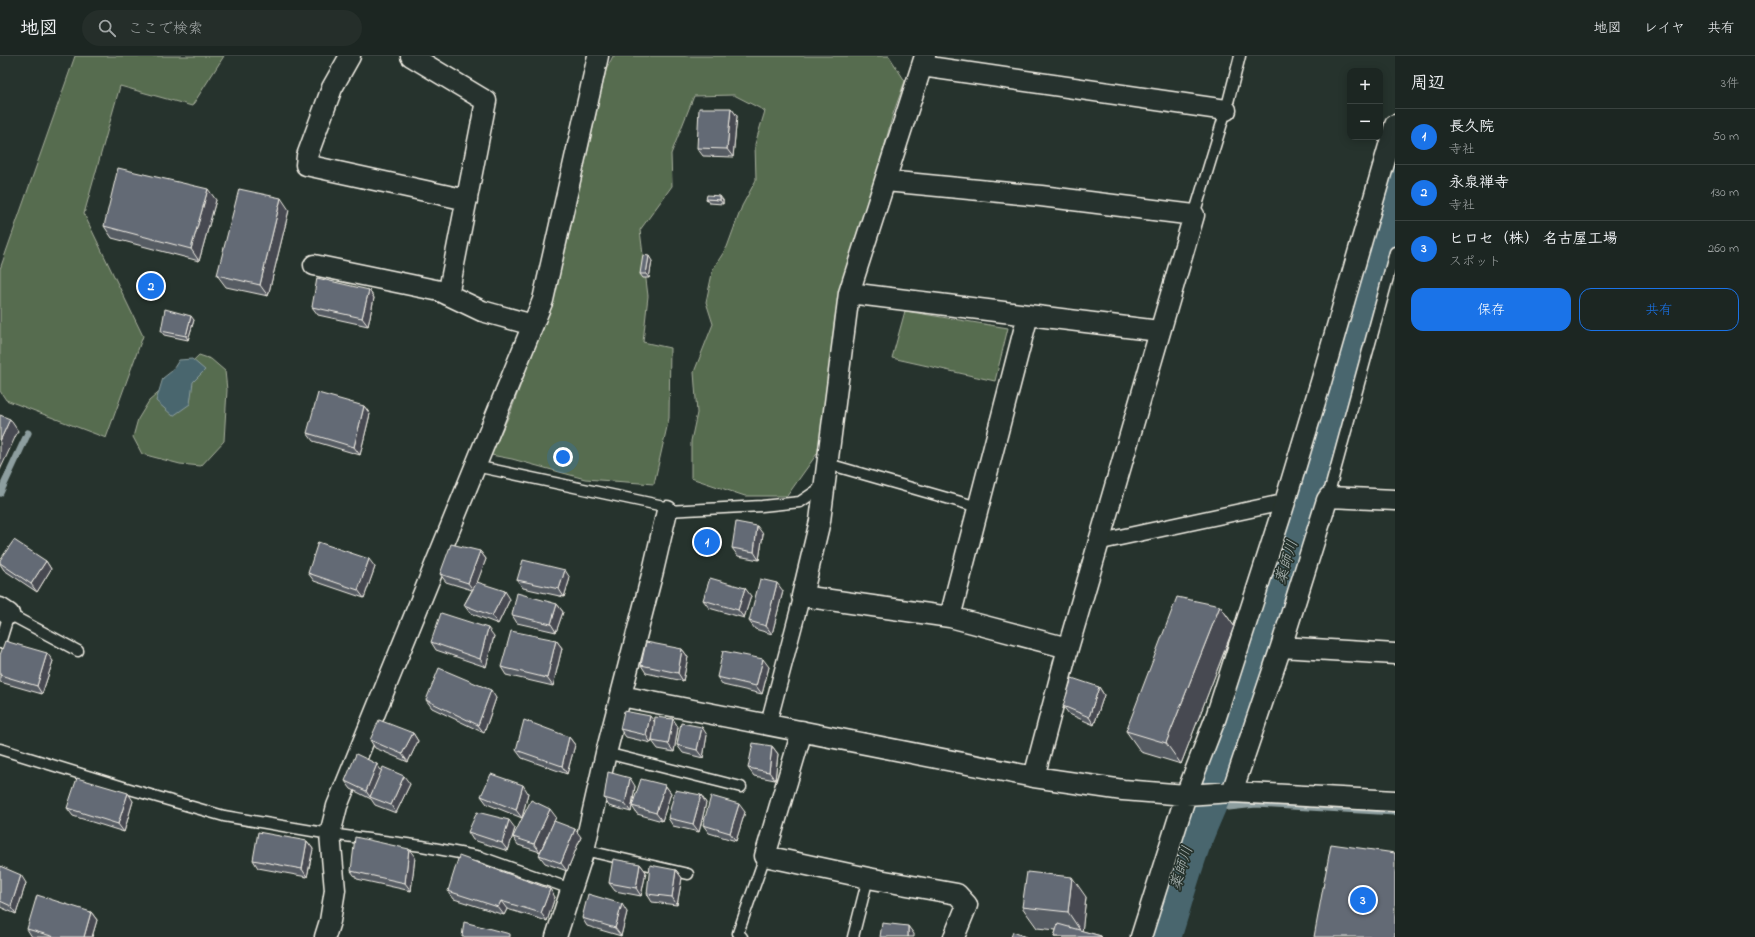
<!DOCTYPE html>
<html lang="ja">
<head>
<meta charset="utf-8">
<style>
	:root { --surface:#1c2622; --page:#252e2a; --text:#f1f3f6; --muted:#a0a5a5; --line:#3a4340; --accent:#1a73e8 }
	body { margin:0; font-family:"Indie Flower","Klee One",sans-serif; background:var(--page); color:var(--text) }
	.controls { position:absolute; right:12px; top:12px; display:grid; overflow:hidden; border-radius:8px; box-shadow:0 2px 10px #0003 }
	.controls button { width:36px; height:36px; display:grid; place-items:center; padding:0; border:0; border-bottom:1px solid var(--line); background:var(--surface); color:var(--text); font:20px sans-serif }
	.you { position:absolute; left:563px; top:401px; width:14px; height:14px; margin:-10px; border:3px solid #fff; border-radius:50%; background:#1a73e8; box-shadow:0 0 0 6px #1a73e833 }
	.badge { display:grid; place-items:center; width:26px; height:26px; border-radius:50%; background:var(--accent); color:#fff; font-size:13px; font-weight:700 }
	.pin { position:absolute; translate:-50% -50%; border:2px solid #fff; box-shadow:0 1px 4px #0006 }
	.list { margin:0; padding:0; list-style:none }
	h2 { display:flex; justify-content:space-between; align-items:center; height:52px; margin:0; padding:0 16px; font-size:17px }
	h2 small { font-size:13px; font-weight:400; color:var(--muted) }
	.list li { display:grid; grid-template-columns:26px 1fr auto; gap:12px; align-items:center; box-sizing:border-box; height:56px; padding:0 16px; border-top:1px solid var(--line) }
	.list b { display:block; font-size:15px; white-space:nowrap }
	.list p { margin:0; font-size:13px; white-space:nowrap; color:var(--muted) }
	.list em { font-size:13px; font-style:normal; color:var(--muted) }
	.actions { display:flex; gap:8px; padding:12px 16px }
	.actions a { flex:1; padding:9px 0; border:1px solid var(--accent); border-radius:12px; text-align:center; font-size:14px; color:var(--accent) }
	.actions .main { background:var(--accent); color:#fff }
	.icon { flex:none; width:22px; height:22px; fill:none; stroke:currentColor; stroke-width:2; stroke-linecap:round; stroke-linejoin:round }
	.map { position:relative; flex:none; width:1395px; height:881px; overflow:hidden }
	header { display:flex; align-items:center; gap:24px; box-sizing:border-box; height:56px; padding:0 20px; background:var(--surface); border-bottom:1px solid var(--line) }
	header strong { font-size:19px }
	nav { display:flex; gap:22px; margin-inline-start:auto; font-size:14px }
	.search { width:280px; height:36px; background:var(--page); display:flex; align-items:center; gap:10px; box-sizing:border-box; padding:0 14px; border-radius:22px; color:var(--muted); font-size:15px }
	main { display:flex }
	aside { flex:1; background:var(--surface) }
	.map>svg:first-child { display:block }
	.green { fill:#576c50; stroke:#a6ae9c }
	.water { fill:#48666e; stroke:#8d9e9f }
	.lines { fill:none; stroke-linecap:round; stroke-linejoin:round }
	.stream { stroke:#8d9e9f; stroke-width:7 }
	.river { stroke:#48666e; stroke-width:42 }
	.service-casing { stroke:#f4f1e8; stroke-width:13 }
	.pedestrian-casing { stroke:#f4f1e8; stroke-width:18 }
	.minor-casing { stroke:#f4f1e8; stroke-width:23 }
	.service { stroke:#26332d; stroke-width:10 }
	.pedestrian { stroke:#26332d; stroke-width:15 }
	.minor { stroke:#26332d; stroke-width:20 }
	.wall { fill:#565b64; stroke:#f4f1e8 }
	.shaded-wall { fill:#464a51; stroke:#f4f1e8 }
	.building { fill:#646a74; stroke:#f4f1e8 }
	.labels { text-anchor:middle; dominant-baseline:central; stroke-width:3.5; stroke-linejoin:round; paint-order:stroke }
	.water-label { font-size:15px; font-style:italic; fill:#afb9b7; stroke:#26332d }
</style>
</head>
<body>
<header>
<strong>地図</strong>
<div class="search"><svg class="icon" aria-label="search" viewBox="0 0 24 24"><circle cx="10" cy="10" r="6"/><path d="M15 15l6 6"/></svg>ここで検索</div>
<nav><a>地図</a><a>レイヤ</a><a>共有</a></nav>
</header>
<main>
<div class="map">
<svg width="1395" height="881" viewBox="0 0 1395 881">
	<rect width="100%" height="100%" fill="#26332d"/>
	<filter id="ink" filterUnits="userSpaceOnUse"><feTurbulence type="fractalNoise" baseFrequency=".025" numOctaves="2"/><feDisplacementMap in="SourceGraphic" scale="8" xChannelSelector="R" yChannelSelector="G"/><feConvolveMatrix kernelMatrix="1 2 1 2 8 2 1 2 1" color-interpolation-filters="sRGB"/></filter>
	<g filter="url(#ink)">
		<path class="green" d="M75,0h149l-32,50 -72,-20 -36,128 59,122 -37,102 -100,-38 -6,-9v-122z
			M613,0h276l16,25 -12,33 -30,112 -28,91 -14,131 -34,48h-42l-54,-18v-37l6,-28 -3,-41 19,-48 -7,-22 7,-33 14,-22 15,-41 14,-26 -1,-36 10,-33 -31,-16 -40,1 -23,58 1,32 -32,44 8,66 -5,46 27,6 -1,70 -15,66 -69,-5 -73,-20 -21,-4 20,-44 46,-125 49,-216z
			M905,255l103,17 -13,53 -103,-23z
			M199,299l12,4 14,12 2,19 -3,51 -23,25 -21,-2 -38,-10 -9,-17 5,-18 11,-18 23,-20z"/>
		<path class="water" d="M192,303l13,11 -12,12 -3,22 -17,12 -17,-15 7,-23 9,-7 7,-11z"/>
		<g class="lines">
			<path class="stream" d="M0,437l28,-60
				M1229,751l27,-3 139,8
				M1203,755h2"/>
			<path class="river" d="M1160,881c11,-34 20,-69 33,-103 12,-30 27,-60 37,-92 61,-186 115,-373 165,-562"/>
			<defs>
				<path id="service" d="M1194,159l32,-105 14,-54
					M828,408l150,43
					M475,410l184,39 8,6 95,-5 38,-4 25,-17
					M1327,444l68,-248
					M0,587l9,-29 69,37
					M0,693l133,41 91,26 106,18 92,12 59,11 90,32
					M606,697l135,34
					M584,794l104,24
					M742,881l-4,-4 27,-77
					M853,881l15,-59"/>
				<path id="pedestrian" d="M1099,486l186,-40
					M768,669l34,-129"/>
				<path id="minor" d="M350,0l-18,32 -25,68 -1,9 161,35
					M411,0l75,45 -38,194
					M925,0l-76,237 -29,228 -18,75 148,21 118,31
					M922,10l304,44
					M886,125l155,15 153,19 -126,433 -34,129
					M314,209l126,26 42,20 51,14
					M849,237l310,38
					M1329,441l66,3
					M0,552l9,6
					M950,561l78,-302
					M1281,591l114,7
					M621,640l413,81 89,13 63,5 46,-3 163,9
					M802,675l-37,125 103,22 89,16 10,11 -13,32
					M1232,736l49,-145 46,-147
					M325,881l5,-16 5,-31 -5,-56 7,-28 206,-506 55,-244
					M556,881l28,-87 22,-97 47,-182 14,-60
					M1141,881l45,-142 30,-78 69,-215 36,-120 74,-257"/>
			</defs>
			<use href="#service" class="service-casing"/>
			<use href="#pedestrian" class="pedestrian-casing"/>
			<use href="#minor" class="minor-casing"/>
			<use href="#service" class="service"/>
			<use href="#pedestrian" class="pedestrian"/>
			<use href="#minor" class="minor"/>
		</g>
		<path class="wall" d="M731,52l6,8 -4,41 -30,-1 -6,-8z
			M706,143l17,1v4l-14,-1z
			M216,144l-17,61 -87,-23 -8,-12z
			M289,154l-21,86 -42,-9 -9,-12z
			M652,205l-3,17h-6l-3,-4z
			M369,234l5,8 -6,28 -50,-11 -6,-8z
			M194,264l-6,20 -24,-5 -3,-4z
			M364,350l6,8 -10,41 -47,-14 -6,-8z
			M763,478l-4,26 -21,-4 -6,-8z
			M480,495l6,8 -9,23 33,17 -12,25 -28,-11 -6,-8 8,-15 -26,-8 -6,-8z
			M0,504l46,1 5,8 -14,23 -33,-22 -4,-6z
			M375,511l-11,31 -50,-17 -6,-8z
			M570,522l-6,19 -41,-9 -6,-8z
			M783,535l-11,43 -17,-5 -6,-8z
			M751,540l-7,22 -35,-10 -6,-8z
			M557,548l6,8 -7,20 -39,-9 -5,-8z
			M1220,550l14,20 -53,138 -40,-12 -15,-21z
			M494,580l-8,31 -50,-17 -5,-8z
			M556,584l6,8 -9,38 -47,-11 -5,-8z
			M682,593l6,8 -5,24 -37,-8 -5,-8z
			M0,599l53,6 -11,33 -42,-12z
			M769,611l-7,27 -39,-9 -6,-8z
			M1099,631l5,8 -10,30 -25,-11 -6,-8z
			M496,642l-12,35 -52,-25 -6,-8z
			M673,663l5,8 -4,25 -16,-3 -6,-8v-3l-1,5 -25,-6 -6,-8 34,-7z
			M413,677l5,8 -10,21 -33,-14 -5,-8z
			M707,679l-4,23 -20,-5 -6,-8z
			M569,681l6,8 -8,29 -45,-16 -6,-8z
			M772,690l6,8 -3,26 -21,-4 -6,-8z
			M381,714l29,14 -14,29 -21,-8 -4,-6 -20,-10 -6,-8z
			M665,729l6,8 -9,28 -25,-7 -5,-8z
			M635,730l-4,26 -22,-6 -5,-8z
			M528,737l-6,25 -35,-14 -6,-8z
			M701,739l5,8 -7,29 -26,-6 -5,-8z
			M133,745l-9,31 -51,-16 -6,-8z
			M745,756l-9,29 -27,-8 -6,-8z
			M556,761l-16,35 -22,-7 -5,-8z
			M515,772l-7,23 -35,-11 -5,-8z
			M581,781l-14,34 -22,-8 -6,-8z
			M307,785l6,8 -6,28 -49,-9 -5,-8z
			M415,801l-4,34 -54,-12 -6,-8z
			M640,808l6,8 -5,24 -26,-5 -6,-8z
			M0,810l26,17 -10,31 -16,-7z
			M676,814l6,8 -5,27 -25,-3 -5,-8z
			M448,835l107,6 -8,24 -40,-12 -3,6 -50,-16z
			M1086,841l-4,34 19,5 1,1h-48l2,-7 -19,-2 -15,-21z
			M91,856l6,8 -5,17h-60l-5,-8z
			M627,856l-6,24 -34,-10 -5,-8z"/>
		<path class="shaded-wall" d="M731,52l6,8 -4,41 -6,-8z
			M208,133l8,11 -17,61 -8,-12z
			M720,140l3,4v4l-3,-4z
			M281,142l8,12 -21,86 -8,-11z
			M649,200l3,5 -3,17 -3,-4z
			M369,234l5,8 -6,28 -6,-8z
			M191,260l3,4 -6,20 -2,-4z
			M364,350l6,8 -10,41 -6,-8z
			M10,363l8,12 -18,39v-29z
			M757,470l6,8 -4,26 -5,-8z
			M480,495l6,8 -12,32 -6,-8z
			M369,503l6,8 -11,31 -6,-8z
			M46,505l5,8 -14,23 -6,-8z
			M565,514l5,8 -6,19 -5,-8z
			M777,527l6,8 -11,43 -6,-8z
			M745,532l6,8 -7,22 -6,-8z
			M505,535l5,8 -12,25 -6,-8z
			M557,548l6,8 -7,20 -5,-8z
			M1220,550l14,20 -53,138 -15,-21z
			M488,572l6,8 -8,31 -6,-8z
			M556,584l6,8 -9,38 -6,-8z
			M682,593l6,8 -5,24 -5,-8z
			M47,597l6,8 -11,33 -5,-8z
			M763,603l6,8 -7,27 -6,-8z
			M1099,631l5,8 -10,30 -5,-8z
			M491,634l5,8 -12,35 -6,-8z
			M650,660l6,8 -5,19 -5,-8z
			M673,663l5,8 -4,25 -6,-8z
			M702,671l5,8 -4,23 -6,-8z
			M413,677l5,8 -10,21 -6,-8z
			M569,681l6,8 -8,29 -5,-8z
			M772,690l6,8 -3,26 -6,-8z
			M377,708l5,8 -12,25 -4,-6z
			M404,720l6,8 -14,29 -5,-8z
			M630,722l5,8 -4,26 -6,-8z
			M523,729l5,8 -6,25 -6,-8z
			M665,729l6,8 -9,28 -6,-8z
			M128,737l5,8 -9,31 -6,-8z
			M701,739l5,8 -7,29 -6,-8z
			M739,748l6,8 -9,29 -6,-8z
			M550,753l6,8 -16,35 -6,-8z
			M509,764l6,8 -7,23 -6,-8z
			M575,773l6,8 -14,34 -6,-8z
			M307,785l6,8 -6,28 -5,-8z
			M409,793l6,8 -4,34 -6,-8z
			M640,808l6,8 -5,24 -5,-8z
			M676,814l6,8 -5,27 -5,-8z
			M21,819l5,8 -10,31 -5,-8z
			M1072,821l14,20 -4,36 -14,-21z
			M550,833l5,8 -8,24 -6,-8z
			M501,845l6,8 -3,6 -6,-8z
			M622,848l5,8 -6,24 -6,-8z
			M91,856l6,8 -5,17h-8z
			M908,870l6,8v3h-6z"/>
		<path class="building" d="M699,52h32l-4,41 -30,-1z
			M118,112l90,21 -17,60 -87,-23z
			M239,133l42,9 -21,87 -43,-10z
			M707,139l13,1v4l-14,-1z
			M643,199l6,1 -3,18h-6z
			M317,222l52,12 -7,28 -50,-11z
			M165,253l26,7 -5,20 -25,-5z
			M318,337l46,13 -10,41 -47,-14z
			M0,359l10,4 -10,22z
			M736,466l21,4 -3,26 -22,-4z
			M14,484l32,21 -15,23 -31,-21v-3z
			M318,486l51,17 -11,31 -50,-17z
			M451,488l29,7 -12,32 -28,-9z
			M523,504l42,10 -6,19 -42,-9z
			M710,522l35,10 -7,22 -35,-10z
			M760,523l17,4 -11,43 -17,-5z
			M477,526l28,9 -13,25 -28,-11z
			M517,537l40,11 -6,20 -39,-9z
			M1177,541l43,9 -54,137 -40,-12z
			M441,557l47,15 -8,31 -49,-17z
			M511,575l45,9 -9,38 -46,-11z
			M5,585l42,12 -10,33 -37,-11v-20z
			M646,586l36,7 -4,24 -37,-8z
			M723,595l40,8 -7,27 -39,-9z
			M439,612l52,22 -13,35 -52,-25z
			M1072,622l27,9 -10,30 -26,-11z
			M624,655l26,5 -4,19 -26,-6z
			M655,661l18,2 -5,25 -16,-3z
			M379,664l34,13 -11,21 -32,-14z
			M524,664l45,17 -7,29 -46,-16z
			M681,667l21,4 -5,23 -20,-5z
			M753,687l19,3 -3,26 -21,-4z
			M356,698l21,10 -11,27 -21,-10z
			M383,711l21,9 -13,29 -21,-8z
			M608,716l22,6 -5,26 -21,-6z
			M491,718l32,11 -7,25 -35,-14z
			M77,722l51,15 -10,31 -51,-16z
			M641,723l24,6 -9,28 -24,-7z
			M675,734l26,5 -8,29 -25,-6z
			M711,740l28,8 -9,29 -27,-8z
			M531,744l19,9 -16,35 -21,-7z
			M477,756l32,8 -7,23 -34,-11z
			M554,765l21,8 -14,34 -22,-8z
			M258,776l49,9 -5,28 -49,-9z
			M355,781l54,12 -4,34 -54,-12z
			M1331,788l64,9v84h-81z
			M459,800l91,33 -9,24 -40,-12 -3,6 -50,-16z
			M613,803l27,5 -4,24 -27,-5z
			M650,809l26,5 -4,27 -25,-3z
			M0,810l21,9 -10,31 -11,-5z
			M1027,816l45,5 -4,35 -46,-5z
			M588,838l34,10 -7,24 -33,-10z
			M37,839l54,17 -7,25h-29l-28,-8z
			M464,866l46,12v3h-48z
			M882,867l26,3v11h-28z
			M1058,868l43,12v1h-47z
			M1013,876l13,5h-15z"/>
	</g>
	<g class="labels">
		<g class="water-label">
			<text transform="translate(1287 506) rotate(-73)">薬師川</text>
			<text transform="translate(1182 812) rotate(-73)">薬師川</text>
		</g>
	</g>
</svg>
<div class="controls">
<button>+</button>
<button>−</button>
</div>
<div class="you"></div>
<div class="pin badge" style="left:707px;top:486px">1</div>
<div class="pin badge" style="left:151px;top:230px">2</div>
<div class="pin badge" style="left:1363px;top:844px">3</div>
</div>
<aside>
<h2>周辺<small>3件</small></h2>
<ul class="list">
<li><span class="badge">1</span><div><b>長久院</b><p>寺社</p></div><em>50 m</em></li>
<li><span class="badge">2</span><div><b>永泉禅寺</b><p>寺社</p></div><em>130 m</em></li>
<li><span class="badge">3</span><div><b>ヒロセ（株） 名古屋工場</b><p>スポット</p></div><em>260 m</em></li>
</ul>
<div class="actions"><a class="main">保存</a><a>共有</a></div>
</aside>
</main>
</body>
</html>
